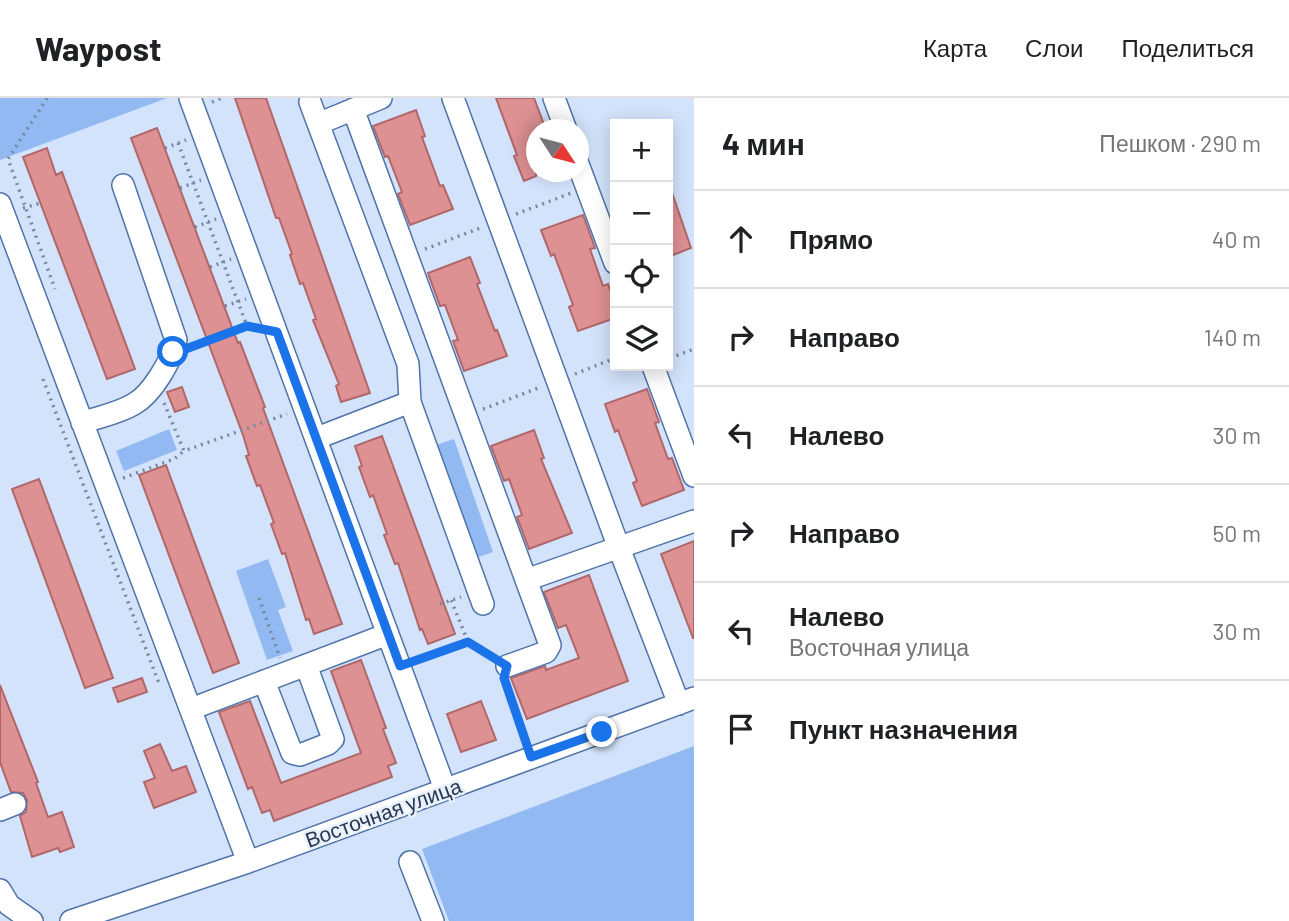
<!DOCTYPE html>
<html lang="ru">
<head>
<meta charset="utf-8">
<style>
	:root { --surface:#fff; --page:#f6f6f6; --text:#202124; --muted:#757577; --line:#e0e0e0 }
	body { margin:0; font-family:Barlow,sans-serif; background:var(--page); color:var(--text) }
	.controls { position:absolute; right:21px; top:21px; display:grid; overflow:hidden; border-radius:0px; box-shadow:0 4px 18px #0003 }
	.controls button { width:63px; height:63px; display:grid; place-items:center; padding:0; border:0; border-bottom:2px solid var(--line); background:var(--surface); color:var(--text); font:35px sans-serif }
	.compass { position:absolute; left:526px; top:21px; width:63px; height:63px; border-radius:50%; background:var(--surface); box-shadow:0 4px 18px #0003; rotate:126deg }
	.stop { position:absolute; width:21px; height:21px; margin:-16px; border:5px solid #1a73e8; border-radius:50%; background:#fff }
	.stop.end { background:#1a73e8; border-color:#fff; box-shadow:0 2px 7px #0008 }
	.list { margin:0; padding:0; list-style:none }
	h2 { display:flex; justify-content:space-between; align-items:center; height:91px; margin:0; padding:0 28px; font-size:30px }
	h2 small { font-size:23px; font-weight:400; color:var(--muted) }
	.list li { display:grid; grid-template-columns:46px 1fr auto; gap:21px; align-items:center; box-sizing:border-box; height:98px; padding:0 28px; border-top:2px solid var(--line) }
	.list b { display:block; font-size:26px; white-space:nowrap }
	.list p { margin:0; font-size:23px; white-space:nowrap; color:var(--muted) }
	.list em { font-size:23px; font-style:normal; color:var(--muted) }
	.icon { flex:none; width:38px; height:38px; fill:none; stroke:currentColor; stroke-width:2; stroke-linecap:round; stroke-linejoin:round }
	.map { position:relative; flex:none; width:694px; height:823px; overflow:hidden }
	header { display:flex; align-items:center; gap:42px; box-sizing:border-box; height:98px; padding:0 35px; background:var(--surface); border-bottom:2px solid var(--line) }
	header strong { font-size:33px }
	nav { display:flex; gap:38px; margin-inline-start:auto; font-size:24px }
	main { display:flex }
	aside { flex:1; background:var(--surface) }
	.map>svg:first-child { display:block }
	.green { fill:#93b9f2 }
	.building { fill:#de9193; stroke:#b0676a; stroke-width:2 }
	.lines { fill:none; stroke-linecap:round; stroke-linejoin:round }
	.minor-casing { stroke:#4f74a9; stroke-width:24 }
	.path { stroke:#7888a0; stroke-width:3.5; stroke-dasharray:2 5; stroke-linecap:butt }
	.minor { stroke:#fff; stroke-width:21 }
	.route { stroke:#1a73e8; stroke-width:9 }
	.labels { text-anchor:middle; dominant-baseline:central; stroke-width:5; stroke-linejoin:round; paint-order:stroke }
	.street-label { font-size:21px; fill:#27374f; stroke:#e8f0fc }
</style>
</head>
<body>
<header>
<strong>Waypost</strong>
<nav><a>Карта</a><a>Слои</a><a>Поделиться</a></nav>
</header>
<main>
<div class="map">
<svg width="694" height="823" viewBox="0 0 694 823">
	<rect width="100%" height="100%" fill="#d3e3fb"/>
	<path class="green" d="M0,0h167l-167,62z
		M169,331l8,21 -53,21 -8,-20z
		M454,341l39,113 -20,7 -40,-113z
		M268,461l18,48 -8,3 15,41 -26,9 -31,-89z
		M694,648v175h-245l-27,-72z"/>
	<path class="building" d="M235,0h31l104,295 -29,9 -5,-16 3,-2 -26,-64 3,-1 -13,-36 -3,1 -10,-29 2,-1 -13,-36h-3z
		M496,0h38l12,32h-10v46l-12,5 -10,-25 3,-1z
		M416,12l9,26 -3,1 18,49 3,-1 10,24 -43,16 -12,-31 4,-2 -14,-36 -3,1 -12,-31z
		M157,30l81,215 2,-1 25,65 -2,1 79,216 -28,10 -5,-15 -3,1 -21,-67 -3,1 -11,-30 3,-1 -14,-38 -3,1 -11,-30 3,-1 -6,-20 -112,-297z
		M47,50l9,27 6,-3 73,197 -28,10 -84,-222z
		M668,89h2l21,61 -23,9z
		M583,117l12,33 -5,1 13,37 5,-2 7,20v14l-37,13 -9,-24 4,-2 -19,-51 -3,2 -10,-26z
		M470,159l10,26 -3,1 18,47 2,-1 10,26 -43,15 -11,-30 5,-1 -13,-35 -5,1 -12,-33z
		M182,289l7,20 -14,5 -8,-20z
		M647,291l12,33 -4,1 13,36 4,-1 12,32 -42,16 -9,-23 4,-2 -19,-51 -3,2 -10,-28z
		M534,332l10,28 -3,1 31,74 -43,16 -12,-32 5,-2 -13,-36 -5,2 -13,-35z
		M382,338l73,198 -27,10 -6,-15 -2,1 -22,-67 -3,1 -11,-29 3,-1 -14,-39 -3,2 -11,-30 3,-1 -7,-20z
		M166,367l73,198 -26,10 -74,-198z
		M39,381l74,199 -28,10 -73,-199z
		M694,443v97h-1l-32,-84z
		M589,477l39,106 -101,38 -16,-41 34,-12 1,4 33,-12 -13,-33 -8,3 -14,-36z
		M361,562l25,68 -3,1 13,34 -8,3 4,11 -118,44 -4,-11 -8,3 -10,-26 -4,2 -29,-77 31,-11 31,82 80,-30 -30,-82z
		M142,580l5,14 -29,10 -5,-14z
		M0,587l38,97 -2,1 12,34 14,-5 12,35 -14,5 -2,-4 -26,9 -12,-41 6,-4 1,-12 -4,-7 -12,-1 -11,-30z
		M481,603l15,39 -35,12 -14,-38z
		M160,646l12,27 14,-5 10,26 -42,16 -10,-26 11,-4 -11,-27z"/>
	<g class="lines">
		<defs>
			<path id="minor" d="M190,0l255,691
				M453,0l166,450 60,156
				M554,0l12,32
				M310,4l98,262 2,38 73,202
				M353,11l197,536 -4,7 -39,14
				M320,25l61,-25
				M578,66l37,99
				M0,106l248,658
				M653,268l41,110
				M82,325c17,-6 37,-10 52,-19 18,-10 38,-44 42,-64l-53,-155
				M317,340l93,-36
				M526,482l168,-59
				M264,583l28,72 8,2 28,-11 5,-5 -27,-74
				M191,611l197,-75
				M0,712l15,-6
				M410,764l23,59
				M0,792l9,15 23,16
				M71,823l177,-59 446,-164"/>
		</defs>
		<use href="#minor" class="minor-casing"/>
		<path class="path" d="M47,0l-39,61 47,130
			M212,4l10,-4
			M178,45l69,183 9,2
			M165,50l21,-8
			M180,90l21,-8
			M23,110l18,-5
			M516,116l55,-21
			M195,129l21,-8
			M425,151l58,-22
			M210,169l21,-8
			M225,208l21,-7
			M193,249l54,-21
			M670,260l24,-9
			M575,276l40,-16
			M43,281l117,307
			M164,305l20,48 103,-37
			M483,311l58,-22
			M123,380l51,-19 10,-8
			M259,500l21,60
			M440,506l21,-7
			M468,544l25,15
			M416,562l52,-18 -17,-42
			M506,586l19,56"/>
		<use href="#minor" class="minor"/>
	</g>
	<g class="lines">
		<path class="route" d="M173,254l10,-2 64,-24 30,6 123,334 68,-24 39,24 -3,12 27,79 71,-25"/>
	</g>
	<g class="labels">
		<g class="street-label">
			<text transform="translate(383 714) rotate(-20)">Восточная улица</text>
		</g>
	</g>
</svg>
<div class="controls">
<button>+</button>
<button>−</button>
<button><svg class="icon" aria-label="locate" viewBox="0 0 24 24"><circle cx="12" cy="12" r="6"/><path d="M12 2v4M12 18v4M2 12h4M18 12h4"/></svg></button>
<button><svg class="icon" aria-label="layers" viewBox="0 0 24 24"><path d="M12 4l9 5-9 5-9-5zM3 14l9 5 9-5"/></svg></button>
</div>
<svg class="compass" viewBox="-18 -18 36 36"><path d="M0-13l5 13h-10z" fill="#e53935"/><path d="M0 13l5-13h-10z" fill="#757577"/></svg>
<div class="stop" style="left:173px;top:254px"></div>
<div class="stop end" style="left:602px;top:634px"></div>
</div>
<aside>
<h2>4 мин<small>Пешком · 290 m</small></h2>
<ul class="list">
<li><svg class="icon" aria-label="ahead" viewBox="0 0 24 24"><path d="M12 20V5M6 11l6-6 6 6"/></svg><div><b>Прямо</b></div><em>40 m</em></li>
<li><svg class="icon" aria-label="right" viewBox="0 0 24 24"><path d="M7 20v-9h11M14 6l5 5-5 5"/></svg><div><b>Направо</b></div><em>140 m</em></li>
<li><svg class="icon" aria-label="left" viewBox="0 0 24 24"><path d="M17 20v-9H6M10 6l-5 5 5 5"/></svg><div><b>Налево</b></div><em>30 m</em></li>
<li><svg class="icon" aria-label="right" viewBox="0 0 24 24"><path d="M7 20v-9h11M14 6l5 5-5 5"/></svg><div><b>Направо</b></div><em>50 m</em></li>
<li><svg class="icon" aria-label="left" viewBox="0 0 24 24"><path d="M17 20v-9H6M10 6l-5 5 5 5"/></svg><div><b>Налево</b><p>Восточная улица</p></div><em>30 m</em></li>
<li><svg class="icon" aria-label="arrive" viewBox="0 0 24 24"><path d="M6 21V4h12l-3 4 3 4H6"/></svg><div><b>Пункт назначения</b></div></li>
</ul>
</aside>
</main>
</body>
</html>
